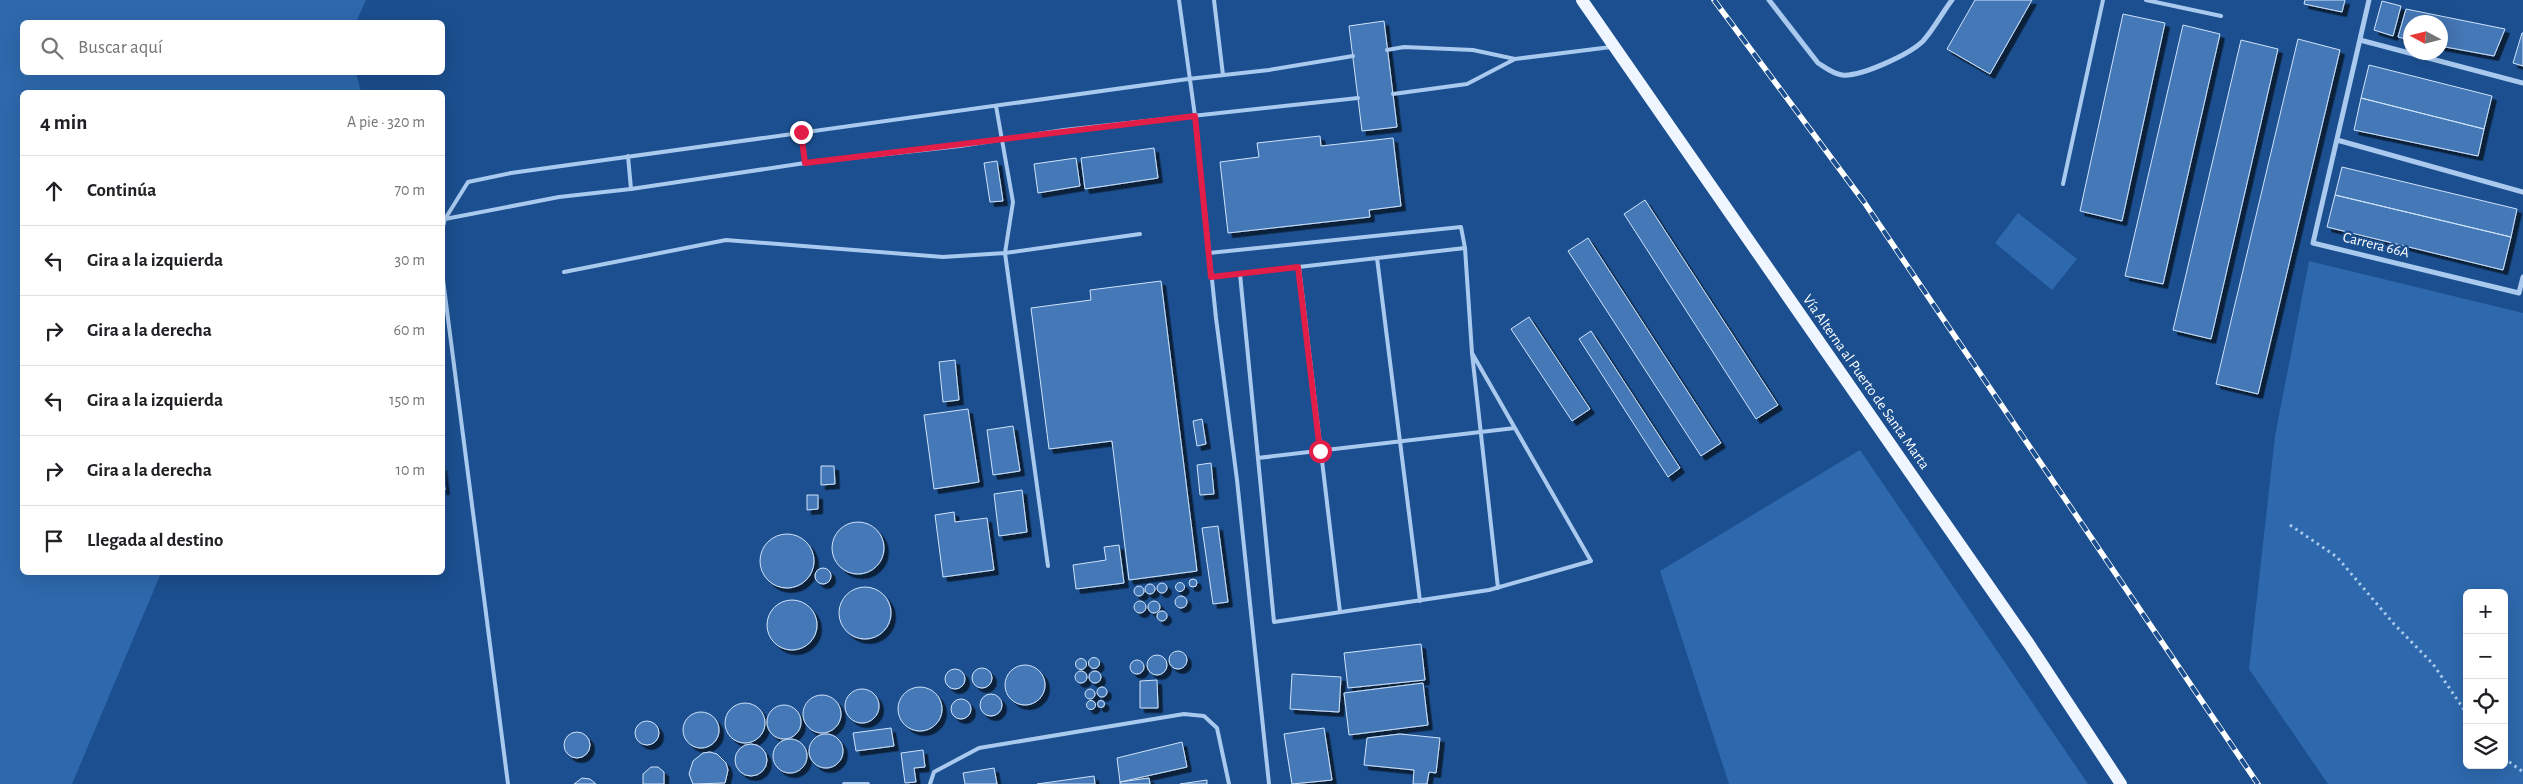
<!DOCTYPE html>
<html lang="es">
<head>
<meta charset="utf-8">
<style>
	:root { --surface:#fff; --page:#f2f2f2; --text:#202124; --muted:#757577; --line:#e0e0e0 }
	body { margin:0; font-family:"Alegreya Sans",sans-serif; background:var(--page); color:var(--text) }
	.controls { position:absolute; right:15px; bottom:15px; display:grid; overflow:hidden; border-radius:8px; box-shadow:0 5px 20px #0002 }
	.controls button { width:45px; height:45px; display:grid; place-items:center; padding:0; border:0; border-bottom:1px solid var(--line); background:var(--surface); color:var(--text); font:25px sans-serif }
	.compass { position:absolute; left:2403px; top:15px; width:45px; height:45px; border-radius:50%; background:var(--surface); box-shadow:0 5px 20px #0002; rotate:277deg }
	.stop { position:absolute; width:15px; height:15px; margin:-11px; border:4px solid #e11d48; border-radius:50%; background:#fff }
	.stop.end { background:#e11d48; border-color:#fff; box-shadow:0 1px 5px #0008 }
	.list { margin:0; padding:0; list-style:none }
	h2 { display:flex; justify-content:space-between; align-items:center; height:65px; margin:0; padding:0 20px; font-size:21px }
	h2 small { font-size:16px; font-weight:400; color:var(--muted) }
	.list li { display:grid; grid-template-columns:32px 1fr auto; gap:15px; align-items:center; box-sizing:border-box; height:70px; padding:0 20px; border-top:1px solid var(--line) }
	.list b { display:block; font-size:19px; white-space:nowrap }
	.list em { font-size:16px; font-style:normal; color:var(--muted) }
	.icon { flex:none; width:28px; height:28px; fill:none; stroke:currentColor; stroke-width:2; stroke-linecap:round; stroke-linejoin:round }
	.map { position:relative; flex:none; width:2523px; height:784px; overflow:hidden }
	.search { position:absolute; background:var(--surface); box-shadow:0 5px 20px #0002; left:20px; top:20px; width:425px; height:55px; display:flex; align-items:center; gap:12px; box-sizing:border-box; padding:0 18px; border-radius:8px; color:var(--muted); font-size:19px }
	.panel { position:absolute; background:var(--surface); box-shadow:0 5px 20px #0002; left:20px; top:90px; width:425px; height:485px; border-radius:8px }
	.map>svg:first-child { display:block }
	.green { fill:#2e69ad; fill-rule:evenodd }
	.building { fill:#4478b7; stroke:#cfe3fa; filter:url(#shadow) }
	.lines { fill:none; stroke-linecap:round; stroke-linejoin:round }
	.path { stroke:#a9c9ee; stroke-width:3; stroke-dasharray:2.5 4; stroke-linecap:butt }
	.lane { stroke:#a9c9ee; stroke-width:4 }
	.street { stroke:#a9c9ee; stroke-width:5 }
	.primary { stroke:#f0f6ff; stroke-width:12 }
	.rail-casing { stroke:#fff; stroke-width:5.5 }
	.rail { stroke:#1b4f8f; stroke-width:4; stroke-dasharray:11; stroke-linecap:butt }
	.route { stroke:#e11d48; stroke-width:6 }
	.labels { text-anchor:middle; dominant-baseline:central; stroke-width:4.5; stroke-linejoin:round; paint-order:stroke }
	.street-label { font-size:15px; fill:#fff; stroke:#1b4f8f }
</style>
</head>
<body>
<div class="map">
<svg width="2523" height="784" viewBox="0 0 2523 784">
	<defs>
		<filter id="shadow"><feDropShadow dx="4.5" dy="4.5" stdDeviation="0" flood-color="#0009"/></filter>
	</defs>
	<rect width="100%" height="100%" fill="#1b4f8f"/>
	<path class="green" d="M0,0h366l-10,22h-334v50l334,1 5,19h-339v480l139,1 -89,211h-72z
		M2018,213l59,46 -25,31 -57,-47z
		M2309,261l214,52v471h-195l-79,-115 26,-233zM2467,593h37v172h-37z
		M1860,450l228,334h-359l-69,-213z"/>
	<path class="building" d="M1975,0h57l-42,74 -43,-25z
		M2305,0h40l-3,12 -38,-8z
		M2382,1l19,5 -8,30 -19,-6z
		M2406,9l99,20 -11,27 -54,-10v-24h-30v18l-12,-3z
		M2123,14l42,9 -43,198 -42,-10z
		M1384,21l13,106 -35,4 -13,-105z
		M2183,25l37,9 -57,250 -38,-8z
		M2522,33h1v33l-10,-3z
		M2298,39l42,11 -82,344 -42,-10z
		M2241,40l37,9 -67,290 -38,-9z
		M2369,65l123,31 -8,33 -123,-31z
		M2361,98l123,31 -6,27 -124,-26z
		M1320,136l1,10 72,-8 8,68 -32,4 1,7 -142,16 -8,-71 39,-5 -2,-14z
		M1154,148l4,30 -73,11 -4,-31z
		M1076,158l4,28 -42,7 -4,-29z
		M997,161l6,40 -13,1 -6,-39z
		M2342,167l175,42 -6,28 -176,-42z
		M2335,195l176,42 -8,33 -176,-43z
		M1645,200l133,205 -22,14 -132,-205z
		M1588,238l133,205 -20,13 -133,-205z
		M1161,281l36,290 -68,9 -17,-139 -63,8 -18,-141 60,-8 -1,-10z
		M1529,317l61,92 -18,12 -61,-92z
		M1591,331l89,137 -12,9 -89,-138z
		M955,360l4,40 -16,2 -4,-40z
		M968,409l11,73 -45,7 -10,-74z
		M1202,419l4,25 -9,2 -4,-25z
		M1013,426l7,45 -27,4 -6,-45z
		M1211,463l3,31 -14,1 -3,-30z
		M442,466l3,24h-3z
		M821,466h13l1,18 -14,1z
		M1022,490l5,42 -28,4 -5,-42z
		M807,495h11v14l-11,1z
		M954,512l1,10 32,-4 7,52 -51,7 -8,-62z
		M832 548a26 26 0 1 1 52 0a26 26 0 1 1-52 0Z
		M1218,526l10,76 -15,2 -11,-76z
		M760 561a27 27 0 1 1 54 0a27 27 0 1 1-54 0Z
		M1119,545l5,38 -48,6 -3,-24 33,-5 -2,-13z
		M815 576a8 8 0 1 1 16 0a8 8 0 1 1-16 0Z
		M1189 583a4 4 0 1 1 8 0a4 4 0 1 1-8 0Z
		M1175.5 587a4.5 4.5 0 1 1 9 0a4.5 4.5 0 1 1-9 0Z
		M1157 588a5 5 0 1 1 10 0a5 5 0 1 1-10 0Z
		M1145 589a5 5 0 1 1 10 0a5 5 0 1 1-10 0Z
		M1134 591a5 5 0 1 1 10 0a5 5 0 1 1-10 0Z
		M839 613a26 26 0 1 1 52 0a26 26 0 1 1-52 0Z
		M1175 602a6 6 0 1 1 12 0a6 6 0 1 1-12 0Z
		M767 625a25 25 0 1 1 50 0a25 25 0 1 1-50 0Z
		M1134 607a6 6 0 1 1 12 0a6 6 0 1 1-12 0Z
		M1148 607a6 6 0 1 1 12 0a6 6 0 1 1-12 0Z
		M1157 616a5 5 0 1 1 10 0a5 5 0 1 1-10 0Z
		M1421,644l4,36 -77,8 -4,-35z
		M1169 660a9 9 0 1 1 18 0a9 9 0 1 1-18 0Z
		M1147 665a10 10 0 1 1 20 0a10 10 0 1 1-20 0Z
		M1088.5 663a5.5 5.5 0 1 1 11 0a5.5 5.5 0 1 1-11 0Z
		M1075.5 664a5.5 5.5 0 1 1 11 0a5.5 5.5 0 1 1-11 0Z
		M1130 667a7 7 0 1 1 14 0a7 7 0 1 1-14 0Z
		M1005 685a20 20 0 1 1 40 0a20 20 0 1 1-40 0Z
		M972 678a10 10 0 1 1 20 0a10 10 0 1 1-20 0Z
		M945 679a10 10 0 1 1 20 0a10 10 0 1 1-20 0Z
		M1075 677a6 6 0 1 1 12 0a6 6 0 1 1-12 0Z
		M1089 677a6 6 0 1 1 12 0a6 6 0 1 1-12 0Z
		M1292,674l49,3 -2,35 -49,-3z
		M1157,680l1,28h-18v-27z
		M1423,683l5,42 -79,10 -5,-42z
		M1097 692a5 5 0 1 1 10 0a5 5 0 1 1-10 0Z
		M898 709a22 22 0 1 1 44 0a22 22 0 1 1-44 0Z
		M1085 694a5 5 0 1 1 10 0a5 5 0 1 1-10 0Z
		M845 706a17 17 0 1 1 34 0a17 17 0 1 1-34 0Z
		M980 705a11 11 0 1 1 22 0a11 11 0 1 1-22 0Z
		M803 714a19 19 0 1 1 38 0a19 19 0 1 1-38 0Z
		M951 709a10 10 0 1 1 20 0a10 10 0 1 1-20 0Z
		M1097.5 704a3.5 3.5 0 1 1 7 0a3.5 3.5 0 1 1-7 0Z
		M1086.5 705a4.5 4.5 0 1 1 9 0a4.5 4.5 0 1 1-9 0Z
		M725 723a20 20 0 1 1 40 0a20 20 0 1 1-40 0Z
		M767 722a17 17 0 1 1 34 0a17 17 0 1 1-34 0Z
		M683 730a18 18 0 1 1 36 0a18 18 0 1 1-36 0Z
		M635 733a12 12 0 1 1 24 0a12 12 0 1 1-24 0Z
		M891,728l3,18 -38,5 -3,-18z
		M1324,728l8,52 -40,4 -8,-50z
		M564 745a13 13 0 1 1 26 0a13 13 0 1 1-26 0Z
		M809 751a17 17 0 1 1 34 0a17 17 0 1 1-34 0Z
		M1400,734l40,4 -4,35 -7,-1 -2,12h-14l1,-14 -50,-5 3,-27z
		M773 756a17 17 0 1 1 34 0a17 17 0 1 1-34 0Z
		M1182,742l5,25 -67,15 -3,-24z
		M735 760a16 16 0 1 1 32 0a16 16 0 1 1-32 0Z
		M923,750l2,17 -11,1 2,14 -11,1 -4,-30z
		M710,752l7,2 9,9 2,7 -3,13 -32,1 -4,-10 4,-13 10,-8z
		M651,767h7l6,5v12h-21v-10z
		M994,768l3,16h-32l-2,-11z
		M1094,776l1,8h-58z
		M582,778l8,1 6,5h-22z
		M1149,778l1,6h-30v-2z
		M1207,780v4h-27z"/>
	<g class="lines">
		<path class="path" d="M2290,525l47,32 57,67 39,40 34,50
			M2504,758l19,14"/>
		<path class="lane" d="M1179,0l16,116 21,202 21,162 32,304
			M1214,0l9,75
			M2146,0l75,16
			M1387,50l17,-3 69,3 42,9 96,-12
			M1393,94l74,-10 48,-25
			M801,132l4,31
			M628,156l3,33
			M2063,184l40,-184
			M445,219l114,-22 72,-8 174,-26 155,-17 104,-16 294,-32
			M442,230l3,-11 23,-37 43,-9 677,-94 81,-9 84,-14
			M1209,253l252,-26 4,21 7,105 26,235
			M1377,258l43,343
			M1299,267l41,345
			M442,272l66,512
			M564,272l162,-32 217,17 62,-4 8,-51 -17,-96
			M1240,274l34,348 215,-32 102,-29 -119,-208
			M1211,277l254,-29
			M1258,458l257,-30
			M1048,566l-43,-313 135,-19
			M844,784h24
			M930,784l4,-12 45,-24 205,-34 20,2 13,12 12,56"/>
		<path class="street" d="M1769,0l49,63c8,5 15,11 24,12 19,2 68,-21 81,-34 11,-12 19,-28 29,-41
			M2369,0l-56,243 206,50 4,-16
			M2360,40l163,43
			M2337,140l186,52"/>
		<path class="primary" d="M1582,0l447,644 92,140"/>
		<defs>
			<path id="rail" d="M1714,0l150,202 394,582"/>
		</defs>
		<use href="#rail" class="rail-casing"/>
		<use href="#rail" class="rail"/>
	</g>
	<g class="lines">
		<path class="route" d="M801,132l4,31 390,-47 16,161 87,-10 22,184"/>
	</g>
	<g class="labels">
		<g class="street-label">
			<text transform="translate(2376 245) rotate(14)">Carrera 66A</text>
			<text transform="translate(1866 382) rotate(55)">Vía Alterna al Puerto de Santa Marta</text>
		</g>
	</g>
</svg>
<div class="controls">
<button>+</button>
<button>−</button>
<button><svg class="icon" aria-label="locate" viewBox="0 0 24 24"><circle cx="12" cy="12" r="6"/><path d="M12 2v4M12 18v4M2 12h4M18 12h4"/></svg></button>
<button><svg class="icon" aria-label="layers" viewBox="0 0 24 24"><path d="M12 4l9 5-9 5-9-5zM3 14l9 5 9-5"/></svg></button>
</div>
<svg class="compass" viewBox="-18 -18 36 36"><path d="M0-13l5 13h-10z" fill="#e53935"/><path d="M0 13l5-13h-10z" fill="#757577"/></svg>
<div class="stop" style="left:1320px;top:451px"></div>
<div class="stop end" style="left:801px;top:132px"></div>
<div class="search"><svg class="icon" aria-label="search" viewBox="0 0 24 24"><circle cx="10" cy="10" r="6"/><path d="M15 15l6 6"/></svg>Buscar aquí</div>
<section class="panel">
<h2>4 min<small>A pie · 320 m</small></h2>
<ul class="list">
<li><svg class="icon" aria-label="ahead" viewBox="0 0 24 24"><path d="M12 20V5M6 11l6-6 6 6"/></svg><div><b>Continúa</b></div><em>70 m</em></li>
<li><svg class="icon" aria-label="left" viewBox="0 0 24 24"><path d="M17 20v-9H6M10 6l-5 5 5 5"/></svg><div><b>Gira a la izquierda</b></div><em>30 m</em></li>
<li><svg class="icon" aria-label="right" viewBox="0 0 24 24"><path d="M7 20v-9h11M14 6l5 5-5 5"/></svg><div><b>Gira a la derecha</b></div><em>60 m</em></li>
<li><svg class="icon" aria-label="left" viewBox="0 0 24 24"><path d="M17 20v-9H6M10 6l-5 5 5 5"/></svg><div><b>Gira a la izquierda</b></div><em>150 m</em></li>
<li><svg class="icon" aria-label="right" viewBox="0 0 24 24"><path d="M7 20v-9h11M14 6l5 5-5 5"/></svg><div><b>Gira a la derecha</b></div><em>10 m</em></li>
<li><svg class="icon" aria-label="arrive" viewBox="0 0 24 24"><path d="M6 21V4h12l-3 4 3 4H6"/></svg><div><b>Llegada al destino</b></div></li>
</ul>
</section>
</div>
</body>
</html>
